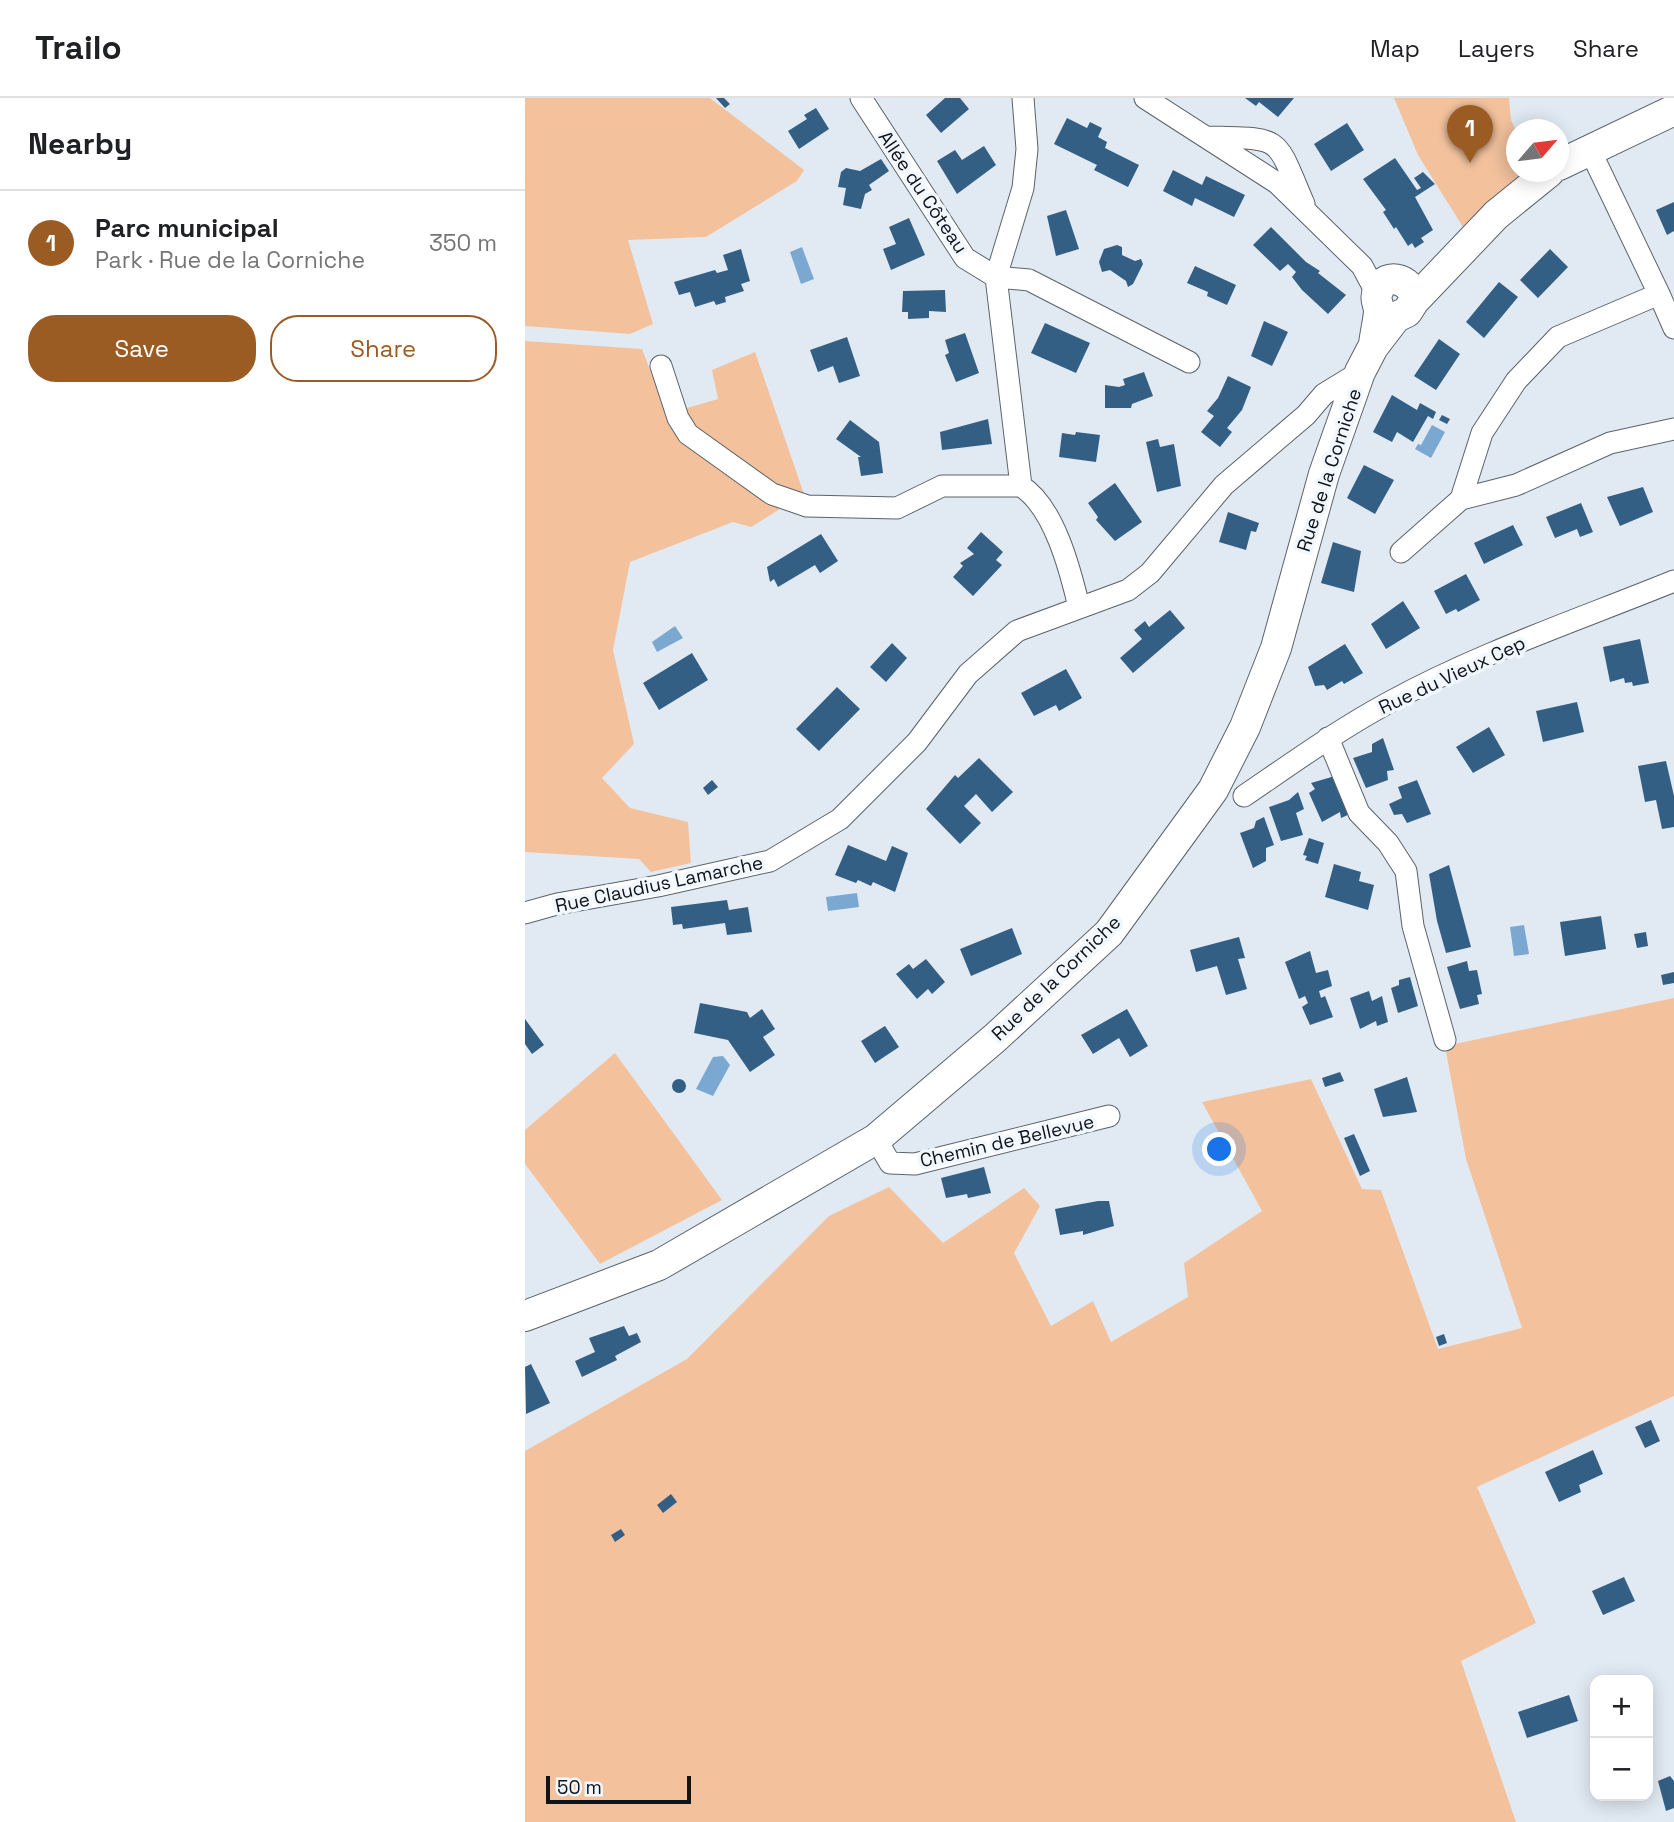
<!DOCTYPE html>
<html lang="en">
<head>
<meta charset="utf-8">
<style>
	:root { --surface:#fff; --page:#f2f2f2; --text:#202124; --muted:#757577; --line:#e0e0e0; --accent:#9b5c24 }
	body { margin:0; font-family:"Space Grotesk",sans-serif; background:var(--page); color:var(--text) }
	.controls { position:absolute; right:21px; bottom:21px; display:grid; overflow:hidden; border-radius:14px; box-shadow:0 4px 18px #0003 }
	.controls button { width:63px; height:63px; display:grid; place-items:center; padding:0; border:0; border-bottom:2px solid var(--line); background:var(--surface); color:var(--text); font:35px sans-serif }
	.compass { position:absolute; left:981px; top:21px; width:63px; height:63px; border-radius:50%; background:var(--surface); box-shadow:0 4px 18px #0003; rotate:62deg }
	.scale { position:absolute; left:21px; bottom:18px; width:145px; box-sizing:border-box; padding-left:7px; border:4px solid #111417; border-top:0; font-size:19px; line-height:24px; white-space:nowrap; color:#111417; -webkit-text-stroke:5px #f0f7fe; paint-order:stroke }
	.you { position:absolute; left:695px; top:1052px; width:24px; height:24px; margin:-18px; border:5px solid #fff; border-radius:50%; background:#1a73e8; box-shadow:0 0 0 10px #1a73e833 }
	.badge { display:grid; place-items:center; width:46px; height:46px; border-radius:50%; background:var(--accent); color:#fff; font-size:23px; font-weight:700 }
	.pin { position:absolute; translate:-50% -58px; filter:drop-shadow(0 2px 4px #0008) }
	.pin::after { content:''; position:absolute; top:37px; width:24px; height:21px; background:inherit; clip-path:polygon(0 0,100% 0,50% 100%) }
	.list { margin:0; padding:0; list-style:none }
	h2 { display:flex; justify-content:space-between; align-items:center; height:91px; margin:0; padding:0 28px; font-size:30px }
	h2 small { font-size:23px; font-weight:400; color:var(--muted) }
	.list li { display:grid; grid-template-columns:46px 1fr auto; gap:21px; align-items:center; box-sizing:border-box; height:105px; padding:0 28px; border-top:2px solid var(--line) }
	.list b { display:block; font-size:26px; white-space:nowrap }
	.list p { margin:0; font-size:23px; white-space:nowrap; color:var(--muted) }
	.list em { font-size:23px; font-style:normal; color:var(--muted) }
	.actions { display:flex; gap:14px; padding:21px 28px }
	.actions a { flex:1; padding:16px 0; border:2px solid var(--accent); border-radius:28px; text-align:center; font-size:24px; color:var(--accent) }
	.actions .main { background:var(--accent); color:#fff }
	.map { position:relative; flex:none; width:1149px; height:1724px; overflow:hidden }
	header { display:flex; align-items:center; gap:42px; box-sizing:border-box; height:98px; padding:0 35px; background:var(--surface); border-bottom:2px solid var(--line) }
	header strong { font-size:33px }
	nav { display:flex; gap:38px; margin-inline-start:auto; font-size:24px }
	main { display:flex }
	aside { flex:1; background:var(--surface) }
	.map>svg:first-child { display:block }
	.green { fill:#f3c29d }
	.water { fill:#7ba8d0 }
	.building { fill:#345f84 }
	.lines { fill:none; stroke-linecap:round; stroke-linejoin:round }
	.minor-casing { stroke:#5b636a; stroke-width:23 }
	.secondary-casing { stroke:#5b636a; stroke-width:32 }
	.minor { stroke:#fff; stroke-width:21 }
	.secondary { stroke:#fff; stroke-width:30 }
	.labels { text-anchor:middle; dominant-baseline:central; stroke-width:7; stroke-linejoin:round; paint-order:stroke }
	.street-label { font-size:19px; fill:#111417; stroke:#f0f7fe }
</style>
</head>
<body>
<header>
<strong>Trailo</strong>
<nav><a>Map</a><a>Layers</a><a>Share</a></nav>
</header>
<main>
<aside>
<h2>Nearby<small></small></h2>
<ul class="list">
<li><span class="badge">1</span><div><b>Parc municipal</b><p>Park · Rue de la Corniche</p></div><em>350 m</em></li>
</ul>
<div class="actions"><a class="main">Save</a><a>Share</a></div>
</aside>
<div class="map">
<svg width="1149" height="1724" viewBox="0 0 1149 1724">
	<rect width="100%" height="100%" fill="#e1eaf3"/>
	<path class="green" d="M0,0h185l94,72 -7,11 -91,56 -78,3 25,84 -23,10 -105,-8z
		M869,0h115l2,22 5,11 1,41h21l-67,68 -53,-85z
		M0,243l117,8 32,84 13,-25 31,-9 -6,-29 43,-18 49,142 -53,33 -18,-5 -103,40 -17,88 21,94 -32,34 28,30 58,14 3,41 -40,9 -12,-13 -114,-7z
		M1149,900v398l-197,91 59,136 -75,38 55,161h-991v-371l162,-92 142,-143 60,-29 54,56 81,-55 16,18 -26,47 37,73 42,-25 18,41 77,-45 -4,-34 78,-52 -60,-109 109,-23 51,110 19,1 57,159 84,-21 -56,-169 -21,-113z
		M90,955l107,147 -122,64 -75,-100v-34z"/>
	<path class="water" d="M277,149l12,32 -13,5 -11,-32z
		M907,327l13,7 -14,26 -16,-9 3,-5 3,1z
		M150,528l8,12 -26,14 -5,-10z
		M332,795l2,14 -31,4 -2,-14z
		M999,827l5,29 -15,2 -4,-29z
		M198,958l7,9 -17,31 -17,-7 17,-32z"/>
	<path class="building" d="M191,0h8l6,6 -5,4z
		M420,0h15l9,11 -28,24 -15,-18z
		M720,0h49l-16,19 -19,-15 -3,4z
		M291,10l13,21 -30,20 -11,-18 19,-12 -3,-4z
		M542,20l20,10 3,-6 12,6 -4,9 9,5 -2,6 34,17 -11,22 -34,-17 3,-5 -43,-21z
		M822,25l17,27 -33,21 -17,-27z
		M459,48l12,19 -39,29 -20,-33 18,-11 7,10z
		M870,60l22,32 4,-2 -7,-10 9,-6 12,12 -20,13 18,33 -12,8 3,4 -9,6 -3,-5 -4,3 -12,-19 -2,2 -11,-17 3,-2 -23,-31z
		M356,61l8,12 -20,14 3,5 -7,4 -4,15 -18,-4 3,-17 -8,-1 3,-15 5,-4 14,3z
		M648,72l29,15 4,-9 39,19 -11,22 -39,-19 -3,8 -29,-15z
		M1149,104v29l-7,4 -11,-25z
		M541,112l13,39 -23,7 -9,-40z
		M384,120l16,37 -34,15 -8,-21 13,-5 -7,-17z
		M746,129l35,35 14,9 -2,2 28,22 -18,19 -26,-24 -10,-13 4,-5 -8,-8 -8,7 -27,-26z
		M592,147l5,2v8l13,6 6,-2 2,5 -10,20 -5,3 -2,-6 -16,-11 -8,2 -3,-10 5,-13z
		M216,151l9,32 -9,3 3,7 -19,6 1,5 -10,3 -2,-4 -19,6 -5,-15 -11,3 -5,-13 41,-12 2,3 11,-3 -5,-15z
		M1025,151l18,18 -30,31 -18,-18z
		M670,168l41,19 -9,20 -20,-9 1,-4 -21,-9z
		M974,184l19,15 -34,41 -18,-16z
		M420,192l1,22 -17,-1v7l-21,1v-7h-6l1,-21z
		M739,223l24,11 -16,34 -21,-10z
		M520,225l45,20 -14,30 -45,-20z
		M440,235l14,40 -23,9 -11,-27 4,-2 -4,-13z
		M322,239l13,39 -21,7 -6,-17 -15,6 -8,-22z
		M914,241l21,15 -24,36 -22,-14z
		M619,274l9,24 -21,8 -1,4h-26v-23l14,2 6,-2 -2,-6z
		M703,278l23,11 -9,23 -15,18 5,4 -12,15 -19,-15 13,-16 -7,-5 11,-13z
		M867,297l25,15 3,-7 16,9 -3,7 -5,-3 -15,26 -16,-10 -5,10 -19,-10z
		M917,317l8,4 -3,5 -8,-4z
		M463,321l4,25 -50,6 -2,-18z
		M325,322l29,22 4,31 -22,3 -3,-19h3l-25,-18z
		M551,334l24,3 -4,27 -37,-5 3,-24 13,2z
		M633,341l2,8 14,-3 7,42 -24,6 -11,-50z
		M839,367l30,15 -19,34 -28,-16z
		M590,385l27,39 -27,19 -19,-21 2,-3 -10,-14z
		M1118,389l10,25 -33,14 -13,-29z
		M1056,405l12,29 -13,5 -3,-8 -22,9 -9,-21z
		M703,414l31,11 -3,9 -5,-1 -5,19 -27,-8z
		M988,427l10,20 -39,19 -10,-21z
		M456,434l22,20 -7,8 6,5 -29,31 -20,-19 10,-11 -3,-3 14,-9 -7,-6z
		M296,436l17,27 -18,12 -5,-8 -37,22 -4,-8 -4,3 -3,-15z
		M808,444l28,9 -7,41 -33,-9z
		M941,476l14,26 -22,12 -2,-3 -10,5 -12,-23z
		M878,503l17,27 -34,21 -15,-25z
		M645,512l15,18 -52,45 -13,-15 22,-19 -8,-9 11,-9 4,6z
		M1115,541l9,44 -16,3 -1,-4 -7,1 -1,-5 -14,4 -7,-35z
		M367,545l15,15 -21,24 -16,-15z
		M820,546l18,29 -19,11 -2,-3 -15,9 -3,-5 -9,1 -7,-19z
		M167,555l16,27 -49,30 -16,-27z
		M541,571l16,29 -23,13 -3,-6 -22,11 -13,-23z
		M312,589l23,22 -41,42 -23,-22z
		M1052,604l7,30 -41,10 -7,-31z
		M964,629l16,28 -32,18 -17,-26z
		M858,640l11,32 -7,1 1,9 -22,8 -13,-30 19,-6v-8z
		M454,660l34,34 -21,20 -16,-18 -12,12 17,17 -21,21 -34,-35 29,-34 3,3z
		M1141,663l8,35v31l-12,2 -6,-29 -11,2 -7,-36z
		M810,678l15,38 -9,4 -1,-6 -18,10 -13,-29 6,-4 -4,-6z
		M187,682l6,7 -10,8 -5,-7z
		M892,682l14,34 -24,9 -5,-9 -8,1 -5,-11 13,-6 -4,-11z
		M773,694l6,17 -8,4 7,22 -22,6 -12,-34 20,-7z
		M739,719l10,28 -8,3v13l-13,7 -13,-35 14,-5 2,-7z
		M784,740l15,5 -6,21 -13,-4 2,-4 -4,-1z
		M323,747l38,16 6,-15 16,7 -13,39 -22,-10 -2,4 -13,-6 -2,3 -21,-8z
		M809,766l27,8 -2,9 15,4 -6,25 -43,-13z
		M924,767l22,82 -25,6 -9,-32 -8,-47z
		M202,802l2,10 19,-3 4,25 -25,3 -2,-12 -42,6 -1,-5 -9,1 -2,-18z
		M1076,818l5,33 -41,7 -5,-34z
		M487,830l10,26 -51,22 -11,-27z
		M1121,834l2,14 -11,2 -3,-14z
		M714,839l6,21 -7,1 9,30 -21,6 -9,-29 -21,6 -6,-22z
		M785,853l6,22 12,-3 4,16 -13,5 2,7 4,-2 8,21 -23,8 -8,-18 6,-4 -3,-7 -6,3 -14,-37z
		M401,861l19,23 -13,12 -4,-5 -11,10 -21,-25 13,-10 4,5z
		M942,863l2,10 8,-1 5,24 -5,1 2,9 -19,5 -13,-42z
		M1149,874v11l-11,2 -2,-10z
		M885,879l8,29 -20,7 -7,-25 8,-3v-5z
		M844,893l3,10 10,-5 6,26 -11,4 -1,-5 -16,8 -10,-31z
		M175,905l47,9 3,6 12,-9 13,20 -12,8 12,18 -25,17 -22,-32 -34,-7z
		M602,911l21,37 -18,11 -11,-19 -26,16 -12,-19z
		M0,921l19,26 -12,9 -7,-10z
		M360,928l14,21 -24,16 -14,-22z
		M815,974l4,9 -19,6 -3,-9z
		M882,979l10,35 -34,5 -9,-28z
		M147 988a7 7 0 1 1 14 0a7 7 0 1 1-14 0Z
		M829,1036l16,37 -10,5 -16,-38z
		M459,1069l7,26 -23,5 -1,-4 -21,4 -5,-20z
		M573,1103h11l5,25 -31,9v-4l-23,4 -5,-26z
		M99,1228l5,10 8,-3 4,9 -26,14 2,4 -35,17 -7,-16 20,-9 -6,-14z
		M919,1236l3,9 -8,3 -3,-9z
		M6,1266l19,39 -24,11 -1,-47z
		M1126,1322l9,21 -15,7 -10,-21z
		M1068,1352l10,24 -24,11 2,7 -22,10 -14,-30z
		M146,1396l6,8 -14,11 -6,-8z
		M96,1431l4,6 -10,7 -4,-7z
		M1099,1479l11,24 -32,14 -11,-24z
		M1044,1597l9,26 -51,17 -9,-26z
		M1145,1678l4,5v27l-8,3 -8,-30z"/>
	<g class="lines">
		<defs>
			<path id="minor" d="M336,0l104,160 31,19 33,3 160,82
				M620,0l132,85 85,83 15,28
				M683,39c76,2 66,-3 96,67
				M1064,50l70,146
				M136,268l17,52 10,16 84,60 35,12 90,2 45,-22h79c33,21 49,83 58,121
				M496,388l-25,-209 27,-89 4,-39 -4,-51
				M936,401l21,-66 34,-52 42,-44 101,-43 15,34
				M876,454l60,-53 55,-14 94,-42 64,-14
				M803,640l31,75 29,30 18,28 7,55 32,114
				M719,698c47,-32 94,-66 144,-93 91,-50 190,-83 286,-122
				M0,815l32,-9 101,-18 112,-25 70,-42 77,-77 51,-68 49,-43 111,-41 22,-17 74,-88 82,-70 18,-21 36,-22
				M351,1041l14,24 25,1 194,-48"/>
			<path id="secondary" d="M1034,67l115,-55
				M849,247c1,-11 4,-22 5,-33 0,-8 -5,-13 -1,-21 8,-22 37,-10 36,10
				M0,1218l134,-51 217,-126 119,-101 114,-105 104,-143 32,-63 31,-79 48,-174 36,-102 13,-25 23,-30 11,-5 7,-11 82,-86 53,-43"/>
		</defs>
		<use href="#minor" class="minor-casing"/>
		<use href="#secondary" class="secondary-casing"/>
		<use href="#minor" class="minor"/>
		<use href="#secondary" class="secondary"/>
	</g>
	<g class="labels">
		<g class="street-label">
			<text transform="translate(398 94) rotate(56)">Allée du Côteau</text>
			<text transform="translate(804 372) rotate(-72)">Rue de la Corniche</text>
			<text transform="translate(927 577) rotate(-25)">Rue du Vieux Cep</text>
			<text transform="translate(134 786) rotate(-12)">Rue Claudius Lamarche</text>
			<text transform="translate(531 880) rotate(-44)">Rue de la Corniche</text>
			<text transform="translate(482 1043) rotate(-13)">Chemin de Bellevue</text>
		</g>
	</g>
</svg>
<div class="controls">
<button>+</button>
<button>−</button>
</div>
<svg class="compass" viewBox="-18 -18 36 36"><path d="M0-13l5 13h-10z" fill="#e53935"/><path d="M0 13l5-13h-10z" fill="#757577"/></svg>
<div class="scale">50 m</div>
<div class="you"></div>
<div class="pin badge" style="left:945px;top:65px">1</div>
</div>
</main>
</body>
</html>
